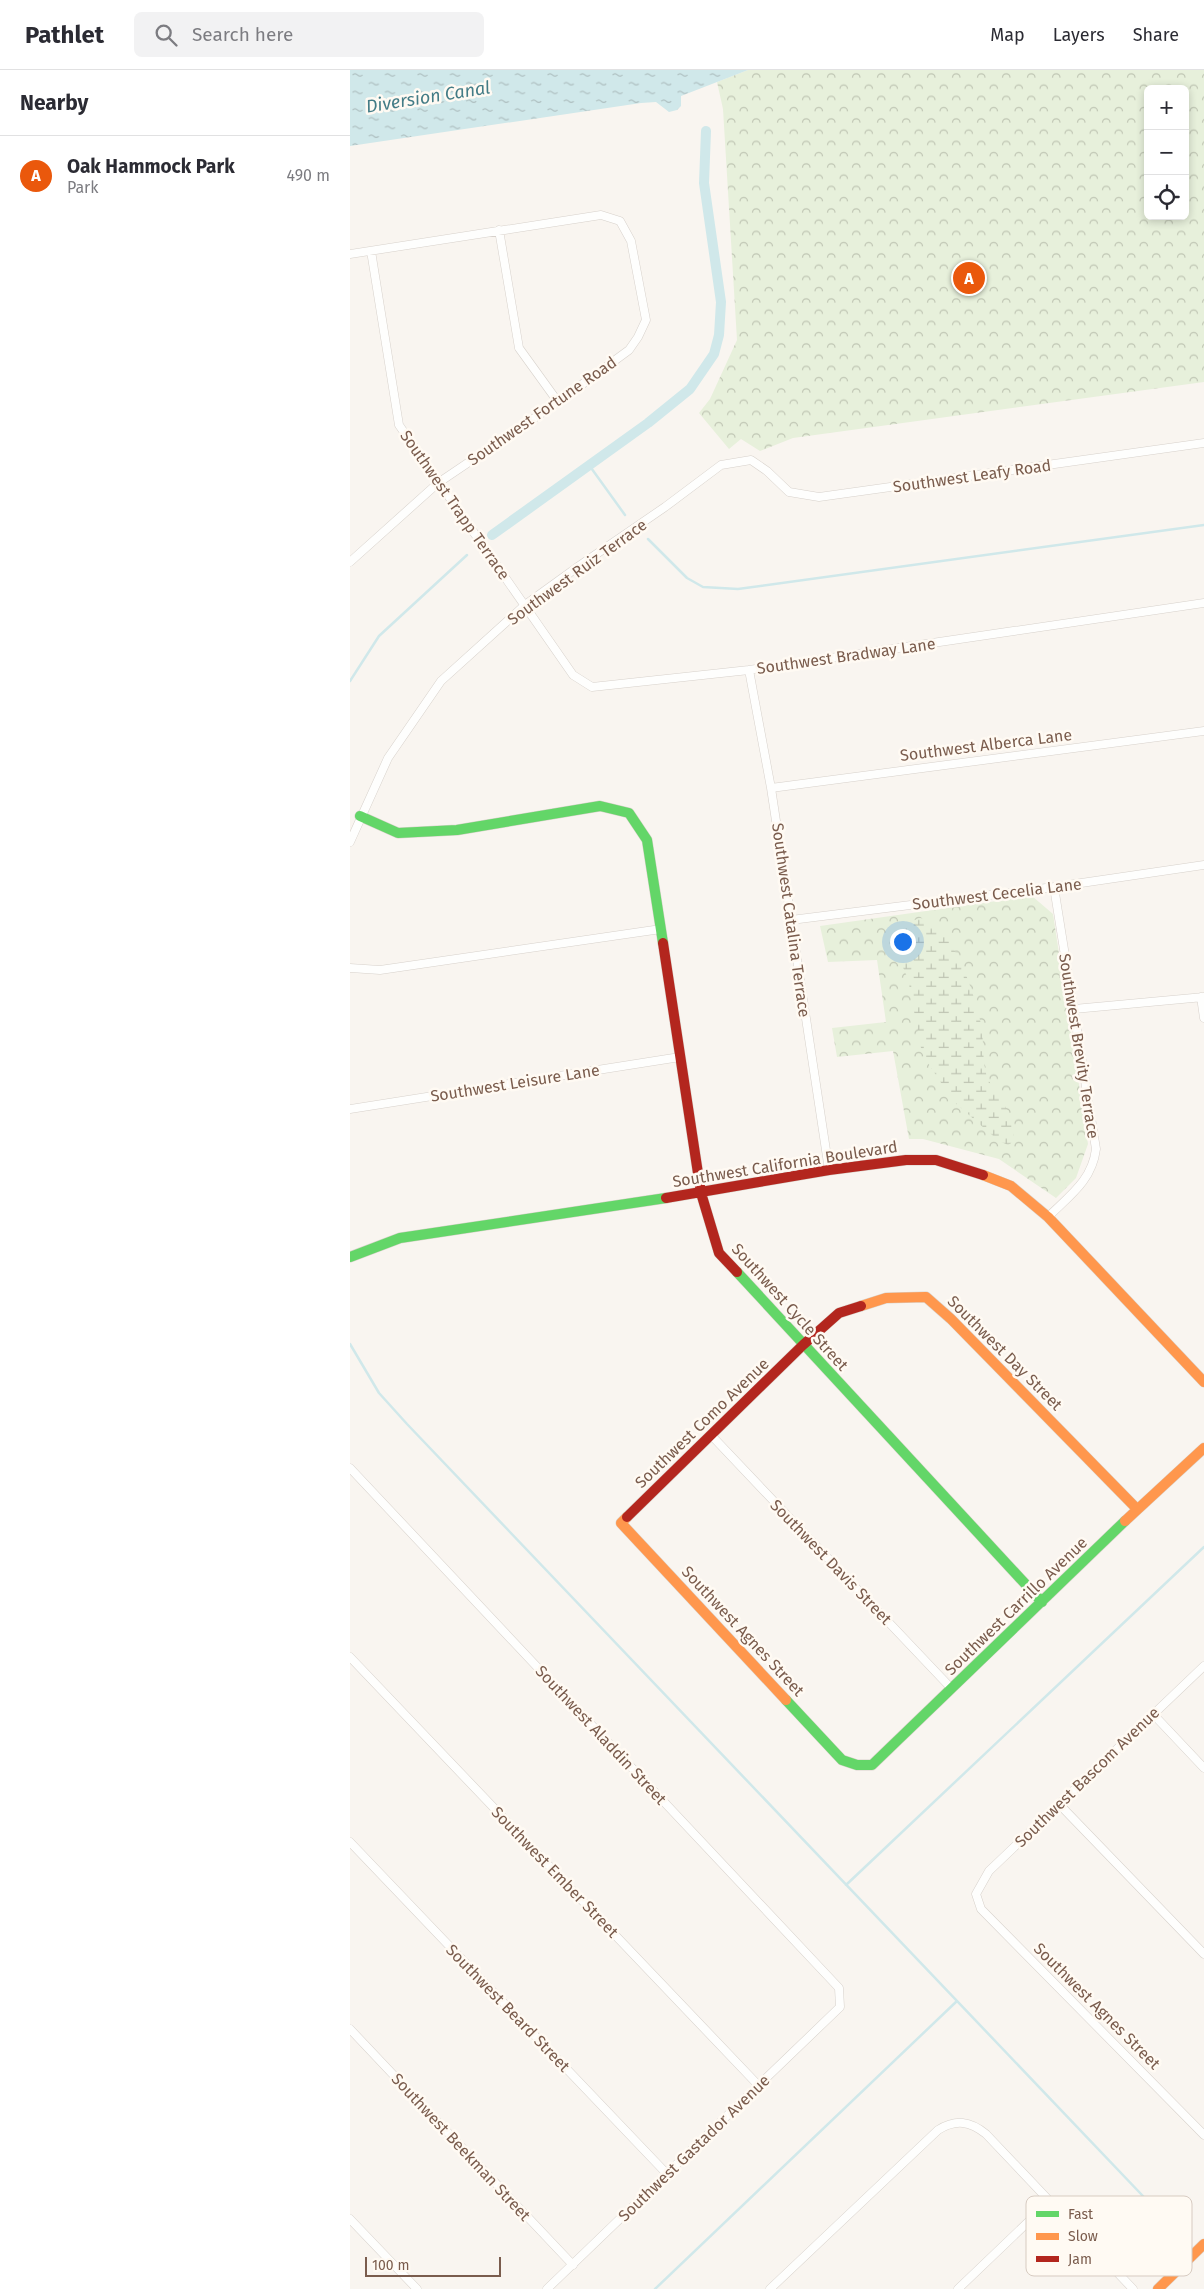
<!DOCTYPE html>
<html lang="en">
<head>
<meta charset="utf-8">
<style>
	:root { --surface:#fff; --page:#f2f2f3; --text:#2b2b33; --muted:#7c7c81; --line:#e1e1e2; --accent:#ea580c }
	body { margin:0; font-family:"Fira Sans",sans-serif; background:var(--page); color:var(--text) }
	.controls { position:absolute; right:15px; top:15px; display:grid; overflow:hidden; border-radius:8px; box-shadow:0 2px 8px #0003 }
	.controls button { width:45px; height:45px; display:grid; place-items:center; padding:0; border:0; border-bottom:1px solid var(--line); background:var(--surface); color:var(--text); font:25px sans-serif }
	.scale { position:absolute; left:15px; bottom:12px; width:136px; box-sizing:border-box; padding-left:5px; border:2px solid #7a5c4d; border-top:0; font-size:14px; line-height:18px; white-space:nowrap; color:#7a5c4d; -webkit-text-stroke:4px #fffaf3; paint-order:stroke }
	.you { position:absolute; left:552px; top:871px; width:18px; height:18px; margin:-12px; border:4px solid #fff; border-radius:50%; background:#1a73e8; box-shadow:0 0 0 8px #1a73e833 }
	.badge { display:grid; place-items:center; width:32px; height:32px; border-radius:50%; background:var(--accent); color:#fff; font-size:16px; font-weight:700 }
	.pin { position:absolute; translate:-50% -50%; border:2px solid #fff; box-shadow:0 1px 5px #0006 }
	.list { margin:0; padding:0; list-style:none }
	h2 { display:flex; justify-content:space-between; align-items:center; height:65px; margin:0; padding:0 20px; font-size:21px }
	h2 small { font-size:16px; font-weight:400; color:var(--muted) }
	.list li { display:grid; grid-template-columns:32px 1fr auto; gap:15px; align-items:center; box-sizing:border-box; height:80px; padding:0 20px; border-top:1px solid var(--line) }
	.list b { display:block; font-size:19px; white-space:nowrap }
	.list p { margin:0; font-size:16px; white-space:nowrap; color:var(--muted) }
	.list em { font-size:16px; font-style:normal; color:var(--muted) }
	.icon { flex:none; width:28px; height:28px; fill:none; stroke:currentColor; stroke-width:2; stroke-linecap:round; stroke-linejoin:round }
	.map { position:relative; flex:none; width:854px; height:2219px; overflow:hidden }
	header { display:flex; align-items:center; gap:30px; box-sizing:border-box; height:70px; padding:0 25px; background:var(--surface); border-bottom:1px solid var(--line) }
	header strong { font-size:24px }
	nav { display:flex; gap:28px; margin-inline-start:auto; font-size:18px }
	.search { width:350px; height:45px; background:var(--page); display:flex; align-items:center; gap:12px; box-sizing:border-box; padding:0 18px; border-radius:8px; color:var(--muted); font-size:19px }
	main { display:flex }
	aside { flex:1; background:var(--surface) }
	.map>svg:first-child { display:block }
	.forest { fill:url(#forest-crowns); fill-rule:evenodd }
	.wetland { fill:url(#wetland-marsh) }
	.water { fill:url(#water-ripples) }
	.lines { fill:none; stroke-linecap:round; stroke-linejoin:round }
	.stream { stroke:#d0e8ea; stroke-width:2.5 }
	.canal { stroke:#d0e8ea; stroke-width:10 }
	.street-casing { stroke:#d7d1cb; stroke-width:9 }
	.fast-casing { stroke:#d9d2cb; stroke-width:11 }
	.slow-casing { stroke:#d9d2cb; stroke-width:11 }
	.jam-casing { stroke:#d9d2cb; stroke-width:11 }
	.street { stroke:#fefefd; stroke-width:8 }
	.fast { stroke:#63d668; stroke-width:10 }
	.slow { stroke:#ff974d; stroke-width:10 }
	.jam { stroke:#b3261e; stroke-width:10 }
	.labels { text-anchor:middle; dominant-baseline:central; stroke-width:5; stroke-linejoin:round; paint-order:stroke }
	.street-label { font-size:16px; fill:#7a5c4d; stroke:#fffaf3 }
	.water-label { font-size:18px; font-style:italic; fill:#437c86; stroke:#fffaf3 }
	.key { fill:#fffaf3; stroke:#d7cbc1; stroke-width:1 }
	.key-label { font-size:14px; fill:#7a5c4d }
</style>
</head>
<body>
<header>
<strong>Pathlet</strong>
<div class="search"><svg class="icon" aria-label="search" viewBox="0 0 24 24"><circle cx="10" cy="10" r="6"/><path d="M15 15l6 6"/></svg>Search here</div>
<nav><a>Map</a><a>Layers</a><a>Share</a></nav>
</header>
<main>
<aside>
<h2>Nearby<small></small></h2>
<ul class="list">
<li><span class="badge">A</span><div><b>Oak Hammock Park</b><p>Park</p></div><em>490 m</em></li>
</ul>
</aside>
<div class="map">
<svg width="854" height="2219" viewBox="0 0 854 2219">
	<defs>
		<pattern id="forest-crowns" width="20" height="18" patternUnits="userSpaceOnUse" patternTransform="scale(1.25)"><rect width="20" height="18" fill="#e7f0db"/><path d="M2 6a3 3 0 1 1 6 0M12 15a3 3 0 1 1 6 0" fill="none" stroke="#c0c6b4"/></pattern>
		<pattern id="wetland-marsh" width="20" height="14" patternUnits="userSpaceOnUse" patternTransform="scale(1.25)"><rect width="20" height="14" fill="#e7f0db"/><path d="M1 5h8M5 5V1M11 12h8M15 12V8" fill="none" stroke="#c0c6b4"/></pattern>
		<pattern id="water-ripples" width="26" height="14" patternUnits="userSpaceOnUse" patternTransform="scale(1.25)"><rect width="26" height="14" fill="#d0e8ea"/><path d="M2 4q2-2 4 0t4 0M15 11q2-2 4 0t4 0" fill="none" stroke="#aebfc0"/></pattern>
	</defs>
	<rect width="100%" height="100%" fill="#f9f5f0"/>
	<path class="forest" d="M398,0h456v312l-411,56 -33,13 -19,-12 -12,10 -30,-36 11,-14 27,-59 -14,-231 -6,-27zM798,19h37v127h-37z
		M682,826l21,18 35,230 -12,34 -20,20 -57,-39 -76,-20h-14l-16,-88 -56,6 -5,-29 54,-6 -9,-62 -49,2 -8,-36z"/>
	<path class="wetland" d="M570,848c33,5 58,83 62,113 2,15 0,30 5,45 9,25 32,36 26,66l-5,3 -9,-4 -46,-40 -25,-38 -7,-15 -13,-69 -9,-21 -2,-14 5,-14 10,-9z"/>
	<path class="water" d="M0,0h398l-67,26v10l-4,4 -8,2 -13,-10 -15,1 -291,43z"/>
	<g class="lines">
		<path class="stream" d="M239,395l36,50
			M298,469l39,39 16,9 35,2 466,-64
			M0,611l29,-45 88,-81
			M0,1274l29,49 28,31 775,813
			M496,1815l358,-338
			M305,2219l302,-288"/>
		<path class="canal" d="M142,465l156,-112 42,-34 24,-35 5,-19 2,-33 -17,-119 2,-52"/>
		<defs>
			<path id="street" d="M149,160l20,118 39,54
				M21,181l28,174 174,250 19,12 157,-17 455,-67
				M0,184l251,-39 19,6 11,20 15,79 -8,17 -9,13 -71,52 -120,81 -88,79
				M399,600l22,118 58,382
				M421,718l433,-57
				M0,772l38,-84 53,-77 84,-76 54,-39 86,-59 56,-42 30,-5 16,11 22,21 30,5 385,-54
				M441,850l263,-33 150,-22
				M0,898l30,2 281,-41
				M851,927l3,21
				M724,939l130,-12
				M0,1039l330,-52
				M698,1147c21,-21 44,-36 48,-68l-42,-262
				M361,1365l240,253
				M0,1398l489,520 1,19 -293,282
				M0,1587l409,429
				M854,1596l-215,205 -13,23 5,15 223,226
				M803,1644l51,54
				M709,1734l145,150
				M0,1772l317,332
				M0,1959l223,236
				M0,2149l67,70
				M420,2219l168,-159c18,-11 32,-9 48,4l147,155
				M608,2219l92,-88"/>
			<path id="fast" d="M10,746l38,17 59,-3 143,-24 29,7 18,27 16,103
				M0,1187l50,-19 266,-40
				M387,1202l305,330
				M436,1630l56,60 15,5h15l253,-244"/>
			<path id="slow" d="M633,1105l28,11 37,31 156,165
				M511,1236l25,-8 40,-1 25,22 186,190
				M277,1447l-6,6 165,177
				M775,1451l79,-73
				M808,2219l46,-45"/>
			<path id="jam" d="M313,873l38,250 18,60 18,19
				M316,1128l163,-28 77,-10h30l47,15
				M277,1447l176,-172 36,-32 22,-7"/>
		</defs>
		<use href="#street" class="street-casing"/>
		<use href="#fast" class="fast-casing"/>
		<use href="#slow" class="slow-casing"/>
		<use href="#jam" class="jam-casing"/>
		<use href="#street" class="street"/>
		<use href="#fast" class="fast"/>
		<use href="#slow" class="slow"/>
		<use href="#jam" class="jam"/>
	</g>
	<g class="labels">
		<g class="street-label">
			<text transform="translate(192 341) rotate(-35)">Southwest Fortune Road</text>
			<text transform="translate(622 406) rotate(-8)">Southwest Leafy Road</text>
			<text transform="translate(105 435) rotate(55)">Southwest Trapp Terrace</text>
			<text transform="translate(227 502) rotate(-36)">Southwest Ruiz Terrace</text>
			<text transform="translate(496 586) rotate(-8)">Southwest Bradway Lane</text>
			<text transform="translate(636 675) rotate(-7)">Southwest Alberca Lane</text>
			<text transform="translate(647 824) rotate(-7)">Southwest Cecelia Lane</text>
			<text transform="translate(441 850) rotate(82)">Southwest Catalina Terrace</text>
			<text transform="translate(729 976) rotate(81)">Southwest Brevity Terrace</text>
			<text transform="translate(165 1013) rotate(-9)">Southwest Leisure Lane</text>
			<text transform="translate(435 1094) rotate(-9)">Southwest California Boulevard</text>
			<text transform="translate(440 1237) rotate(48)">Southwest Cycle Street</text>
			<text transform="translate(655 1283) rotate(45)">Southwest Day Street</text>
			<text transform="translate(352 1353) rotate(-44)">Southwest Como Avenue</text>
			<text transform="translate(481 1492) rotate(46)">Southwest Davis Street</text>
			<text transform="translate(666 1536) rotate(-44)">Southwest Carrillo Avenue</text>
			<text transform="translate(393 1561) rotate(47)">Southwest Agnes Street</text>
			<text transform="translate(251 1665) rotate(47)">Southwest Aladdin Street</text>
			<text transform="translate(737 1707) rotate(-44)">Southwest Bascom Avenue</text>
			<text transform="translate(205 1802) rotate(46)">Southwest Ember Street</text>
			<text transform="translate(747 1936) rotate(45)">Southwest Agnes Street</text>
			<text transform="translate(158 1938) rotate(46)">Southwest Beard Street</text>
			<text transform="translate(111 2077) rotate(47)">Southwest Beekman Street</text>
			<text transform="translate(344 2078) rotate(-44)">Southwest Gastador Avenue</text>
		</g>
		<g class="water-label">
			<text transform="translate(78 27) rotate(-9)">Diversion Canal</text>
		</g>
	</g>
	<rect x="676" y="2126" width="166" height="80" rx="8" class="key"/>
	<rect x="686" y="2141" width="23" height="6" fill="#63d668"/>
	<rect x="686" y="2163" width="23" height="7" fill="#ff974d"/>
	<rect x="686" y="2186" width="23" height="6" fill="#b3261e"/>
	<g class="key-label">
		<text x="718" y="2149">Fast</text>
		<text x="718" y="2171">Slow</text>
		<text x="718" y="2194">Jam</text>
	</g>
</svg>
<div class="controls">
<button>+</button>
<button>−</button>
<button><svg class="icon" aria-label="locate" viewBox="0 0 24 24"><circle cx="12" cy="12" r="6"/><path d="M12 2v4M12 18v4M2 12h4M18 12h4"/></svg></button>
</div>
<div class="scale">100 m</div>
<div class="you"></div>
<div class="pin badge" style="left:619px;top:208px">A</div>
</div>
</main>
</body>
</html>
